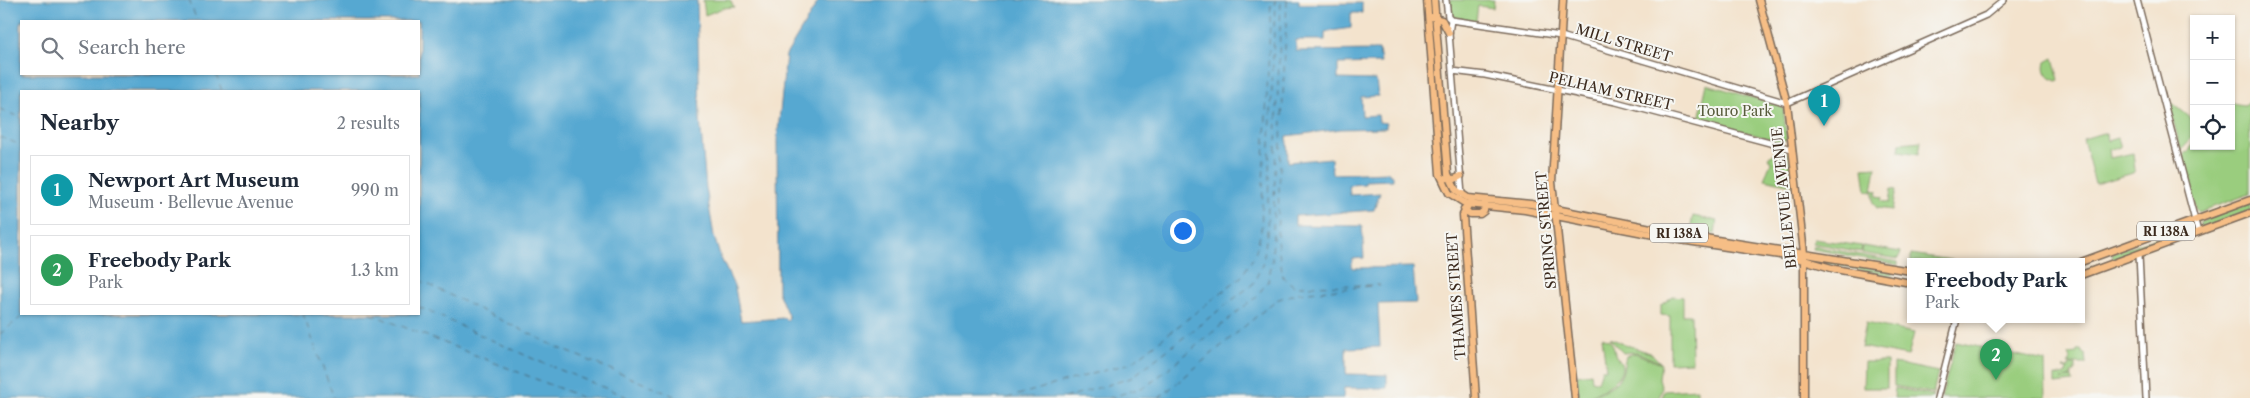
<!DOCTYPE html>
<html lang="en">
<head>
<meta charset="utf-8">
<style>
	:root { --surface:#fff; --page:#f6f6f7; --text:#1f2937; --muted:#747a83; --line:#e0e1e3; --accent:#0f766e }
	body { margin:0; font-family:"Libre Caslon Text",serif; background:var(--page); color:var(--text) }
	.controls { position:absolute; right:15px; top:15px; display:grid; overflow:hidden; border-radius:0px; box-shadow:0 1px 4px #0004 }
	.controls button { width:45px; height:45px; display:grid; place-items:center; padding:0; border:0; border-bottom:1px solid var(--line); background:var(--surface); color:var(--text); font:25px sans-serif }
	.you { position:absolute; left:1182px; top:230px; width:18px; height:18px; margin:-12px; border:4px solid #fff; border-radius:50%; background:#1a73e8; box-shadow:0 0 0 8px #1a73e833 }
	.badge { display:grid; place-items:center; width:32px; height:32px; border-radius:50%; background:var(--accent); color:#fff; font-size:16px; font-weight:700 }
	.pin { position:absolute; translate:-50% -41px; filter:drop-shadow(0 1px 2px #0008) }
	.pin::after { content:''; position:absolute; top:26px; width:18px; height:15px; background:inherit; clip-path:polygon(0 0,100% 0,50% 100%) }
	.popup { position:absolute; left:1907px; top:258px; width:178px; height:65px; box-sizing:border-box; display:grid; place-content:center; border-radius:0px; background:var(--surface); filter:drop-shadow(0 1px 4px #0005); font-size:16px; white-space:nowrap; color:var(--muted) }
	.popup b { font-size:19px; color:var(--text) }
	.popup::after { content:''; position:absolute; left:50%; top:100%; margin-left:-10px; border:10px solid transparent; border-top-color:var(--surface) }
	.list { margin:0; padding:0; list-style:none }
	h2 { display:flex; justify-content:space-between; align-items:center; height:65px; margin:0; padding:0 20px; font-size:21px }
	h2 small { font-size:16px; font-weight:400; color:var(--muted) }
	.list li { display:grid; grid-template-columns:32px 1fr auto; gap:15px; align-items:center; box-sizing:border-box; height:70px; margin:0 10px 10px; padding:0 10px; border:1px solid var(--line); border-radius:0px }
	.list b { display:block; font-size:19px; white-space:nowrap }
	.list p { margin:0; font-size:16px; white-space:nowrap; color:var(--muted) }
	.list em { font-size:16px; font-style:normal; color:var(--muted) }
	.icon { flex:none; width:28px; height:28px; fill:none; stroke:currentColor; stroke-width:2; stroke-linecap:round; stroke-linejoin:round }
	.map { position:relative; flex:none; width:2250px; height:398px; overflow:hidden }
	.search { position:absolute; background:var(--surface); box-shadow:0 1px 4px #0004; left:20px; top:20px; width:400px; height:55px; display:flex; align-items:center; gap:12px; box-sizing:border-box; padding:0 18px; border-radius:0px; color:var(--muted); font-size:19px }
	.panel { position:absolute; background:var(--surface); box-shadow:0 1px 4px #0004; left:20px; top:90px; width:400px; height:225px; border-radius:0px }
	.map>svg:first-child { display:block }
	.green { fill:#9acd7e; stroke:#6a7c4e }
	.water { fill:#57a8d1; stroke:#496978; fill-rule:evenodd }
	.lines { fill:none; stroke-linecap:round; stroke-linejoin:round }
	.ferry { stroke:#45565d; stroke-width:1; stroke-dasharray:6 5; stroke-linecap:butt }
	.minor-casing { stroke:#7b6b5b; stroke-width:8 }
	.major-casing { stroke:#7b6b5b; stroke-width:9 }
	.minor { stroke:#fff; stroke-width:5 }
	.major { stroke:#f6be86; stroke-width:6 }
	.labels { text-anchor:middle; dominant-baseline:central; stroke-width:4; stroke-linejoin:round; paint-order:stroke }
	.shield { fill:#f6f6f2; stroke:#73675e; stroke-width:1 }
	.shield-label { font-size:12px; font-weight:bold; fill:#3b2a1e }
	.street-label { font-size:14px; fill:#3b2a1e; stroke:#f6f6f2 }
	.park-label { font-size:14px; fill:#585b3b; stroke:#f6f6f2 }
</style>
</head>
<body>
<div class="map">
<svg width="2250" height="398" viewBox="0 0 2250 398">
	<rect width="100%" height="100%" fill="#f6f6f2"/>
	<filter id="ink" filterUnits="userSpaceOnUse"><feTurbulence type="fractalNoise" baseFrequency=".02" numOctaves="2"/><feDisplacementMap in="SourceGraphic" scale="10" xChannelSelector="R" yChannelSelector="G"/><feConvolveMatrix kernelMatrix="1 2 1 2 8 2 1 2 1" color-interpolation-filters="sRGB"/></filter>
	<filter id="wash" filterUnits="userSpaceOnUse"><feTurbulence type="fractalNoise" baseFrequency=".0096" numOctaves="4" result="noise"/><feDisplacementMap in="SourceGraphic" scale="20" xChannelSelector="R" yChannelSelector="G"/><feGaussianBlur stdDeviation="1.12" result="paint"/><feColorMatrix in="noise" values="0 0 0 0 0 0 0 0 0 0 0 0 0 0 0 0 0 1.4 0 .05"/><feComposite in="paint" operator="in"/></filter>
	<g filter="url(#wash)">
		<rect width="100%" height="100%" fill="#f3e3cd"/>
		<path class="green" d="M703,0h27l4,7 -11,1 -18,7z
			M1450,0h44l-1,8 -15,-2 -2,15 -22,-4 -3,-5z
			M2053,58l6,22 -2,1c-9,-2 -14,-11 -11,-19z
			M1707,84l76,23 4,32 -6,3 -82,-23z
			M2168,102h3l21,17c5,12 -1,22 -11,31z
			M2250,102v92l-51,18 -3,-3 -14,-53 4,-4 2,1 6,-11v4h37v-43l13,2z
			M2103,133l4,2 1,6 10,-3 3,9 -10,3 -2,-2 1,10 23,-5 2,17 -2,3 -38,11 -12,-45z
			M1921,141l-2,13 -20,-3 1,-8z
			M1777,149l8,2 3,3 4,31 -28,-6 7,-16 -3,-6 5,-2z
			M1876,167l-4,25 -6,-1 -3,-23z
			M1891,189l5,1 -4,20 -15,-2 -4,-5v-13l4,1 -1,5 6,1 -1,4 8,2z
			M2250,203v8l-50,17v-6z
			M1693,216l24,5 -2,13 -25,-3z
			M2192,225l2,6 -81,28 -1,-6z
			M1814,239l48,7 -1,6 -48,-9z
			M1814,246l84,16v3l-85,-16z
			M1863,246l38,6 -2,7 -37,-6z
			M1911,254l46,7 -46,1z
			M1817,258l76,14 -1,4 -76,-15z
			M1673,296l10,1v18h8l1,47 -22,1v-47l-9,-1v-10z
			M1866,323l48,10 -6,23 -47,-9z
			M1602,337c10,3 11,8 13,17 2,5 7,8 7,14 0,14 -31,30 -43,30l-2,-23 14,-2 1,7 6,2 4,-13h4z
			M1609,338l43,16 9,9 -25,-11 -13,1z
			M1956,342l89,19 1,37h-105z
			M2077,350h5v3h3l1,11h-18l2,-5 -2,-5 9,-1z
			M1635,353l26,11 -2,14 3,11 -3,9h-72c10,-5 28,-11 34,-22 3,-6 3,-14 5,-20z
			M1864,362h23v26h-24z
			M1894,363l44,9 -5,21 -39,-7z
			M2069,365h6v8h-3v4l-11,2 11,-1 1,4 -18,2v-8l11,-2 1,-5 -4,-1h6z
			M1895,388l38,7 -1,3h-38z
			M1697,389v9h-35l2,-7z"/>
		<path class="water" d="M0,0h697l3,119 6,69 8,48 6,20 15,32 6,33 43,-3 3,2 2,-2 -11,-26 -1,-152 9,-85 33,-55h480v4l63,-1v10h-11v15l-26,4v8h-29v11l83,-1 2,13 -43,1v15l38,1 2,16 -17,1 1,19 16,-1 1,7 7,1v5l-45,1 -54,7 1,26 43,-4 1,16 57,-2v3h4v5l-28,1v3l-16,1 1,10 30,-2 -6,17 -79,6v9l67,1 2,32 -12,1v9l61,-1 3,36 -38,1 2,43 -34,1v26l41,1v13h-43l-1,10h-1343zM21,21h398v53h-398zM21,91h398v223h-398z"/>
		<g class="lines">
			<path class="ferry" d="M189,0l8,21
				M1287,0l-10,240 6,37 11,9 86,-1
				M216,74l6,17
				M0,109l21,9
				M0,137l21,8
				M419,280l140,68 120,50
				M419,307l119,54 92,37
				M303,314l31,84
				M371,314l213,84
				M0,334l25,-20
				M1007,398l124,-35 110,-86 14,-22 6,-24 10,-231
				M1064,398l67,-20 122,-94 10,-21 4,-30 8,-233
				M1109,398l38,-12 110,-90 11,-15 4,-19 9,-262
				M1159,398l117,-98 21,-7 74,-7"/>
		</g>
	</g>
	<g filter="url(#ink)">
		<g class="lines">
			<defs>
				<path id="minor" d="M1446,0l2,17 3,3 -2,13 13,162
					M2137,0l61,232
					M1451,20l110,16 226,67 199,-88 18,-15
					M1452,71l33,4 131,27 176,47
					M2139,255l7,143
					M1937,398l20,-79"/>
				<path id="major" d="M1427,0l13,174 9,19 17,11 59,6 155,30 113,17 42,12 76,14
					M1434,0l14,174 8,16 12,8 63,6 155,31 225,36
					M1563,0l-11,182 23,216
					M1759,0l28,103 17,150v145
					M1432,17l10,3 7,13
					M1446,178l9,1 6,-3
					M1470,202l-7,13 13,183
					M1464,209l6,5h10l4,-3 1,-8
					M2081,262l169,-62
					M2081,275l169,-62"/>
			</defs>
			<use href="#minor" class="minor-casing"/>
			<use href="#major" class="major-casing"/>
			<use href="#minor" class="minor"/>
			<use href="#major" class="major"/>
		</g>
	</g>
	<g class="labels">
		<g class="shield">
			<rect x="2137" y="221.5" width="58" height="19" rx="4"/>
			<rect x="1650" y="223.5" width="58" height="19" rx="4"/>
		</g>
		<g class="shield-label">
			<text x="2166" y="231">RI 138A</text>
			<text x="1679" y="233">RI 138A</text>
		</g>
		<g class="street-label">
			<text transform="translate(1624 43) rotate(17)">MILL STREET</text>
			<text transform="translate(1611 91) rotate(13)">PELHAM STREET</text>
			<text transform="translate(1784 198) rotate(-96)">BELLEVUE AVENUE</text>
			<text transform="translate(1546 230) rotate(-95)">SPRING STREET</text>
			<text transform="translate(1456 296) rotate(-94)">THAMES STREET</text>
		</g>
		<g class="park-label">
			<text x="1735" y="111">Touro Park</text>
		</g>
	</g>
</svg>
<div class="controls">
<button>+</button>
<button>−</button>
<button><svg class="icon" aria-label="locate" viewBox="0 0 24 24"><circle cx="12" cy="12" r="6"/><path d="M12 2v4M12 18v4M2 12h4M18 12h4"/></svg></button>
</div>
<div class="you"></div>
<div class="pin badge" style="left:1824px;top:126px;background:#0f9aa8">1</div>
<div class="pin badge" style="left:1996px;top:380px;background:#2e9e5b">2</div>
<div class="popup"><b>Freebody Park</b>Park</div>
<div class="search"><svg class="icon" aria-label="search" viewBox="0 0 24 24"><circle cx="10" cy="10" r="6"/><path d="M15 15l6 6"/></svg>Search here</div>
<section class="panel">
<h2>Nearby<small>2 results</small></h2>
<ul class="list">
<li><span class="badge" style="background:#0f9aa8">1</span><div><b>Newport Art Museum</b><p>Museum · Bellevue Avenue</p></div><em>990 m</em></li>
<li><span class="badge" style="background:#2e9e5b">2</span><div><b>Freebody Park</b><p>Park</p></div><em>1.3 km</em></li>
</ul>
</section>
</div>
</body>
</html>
